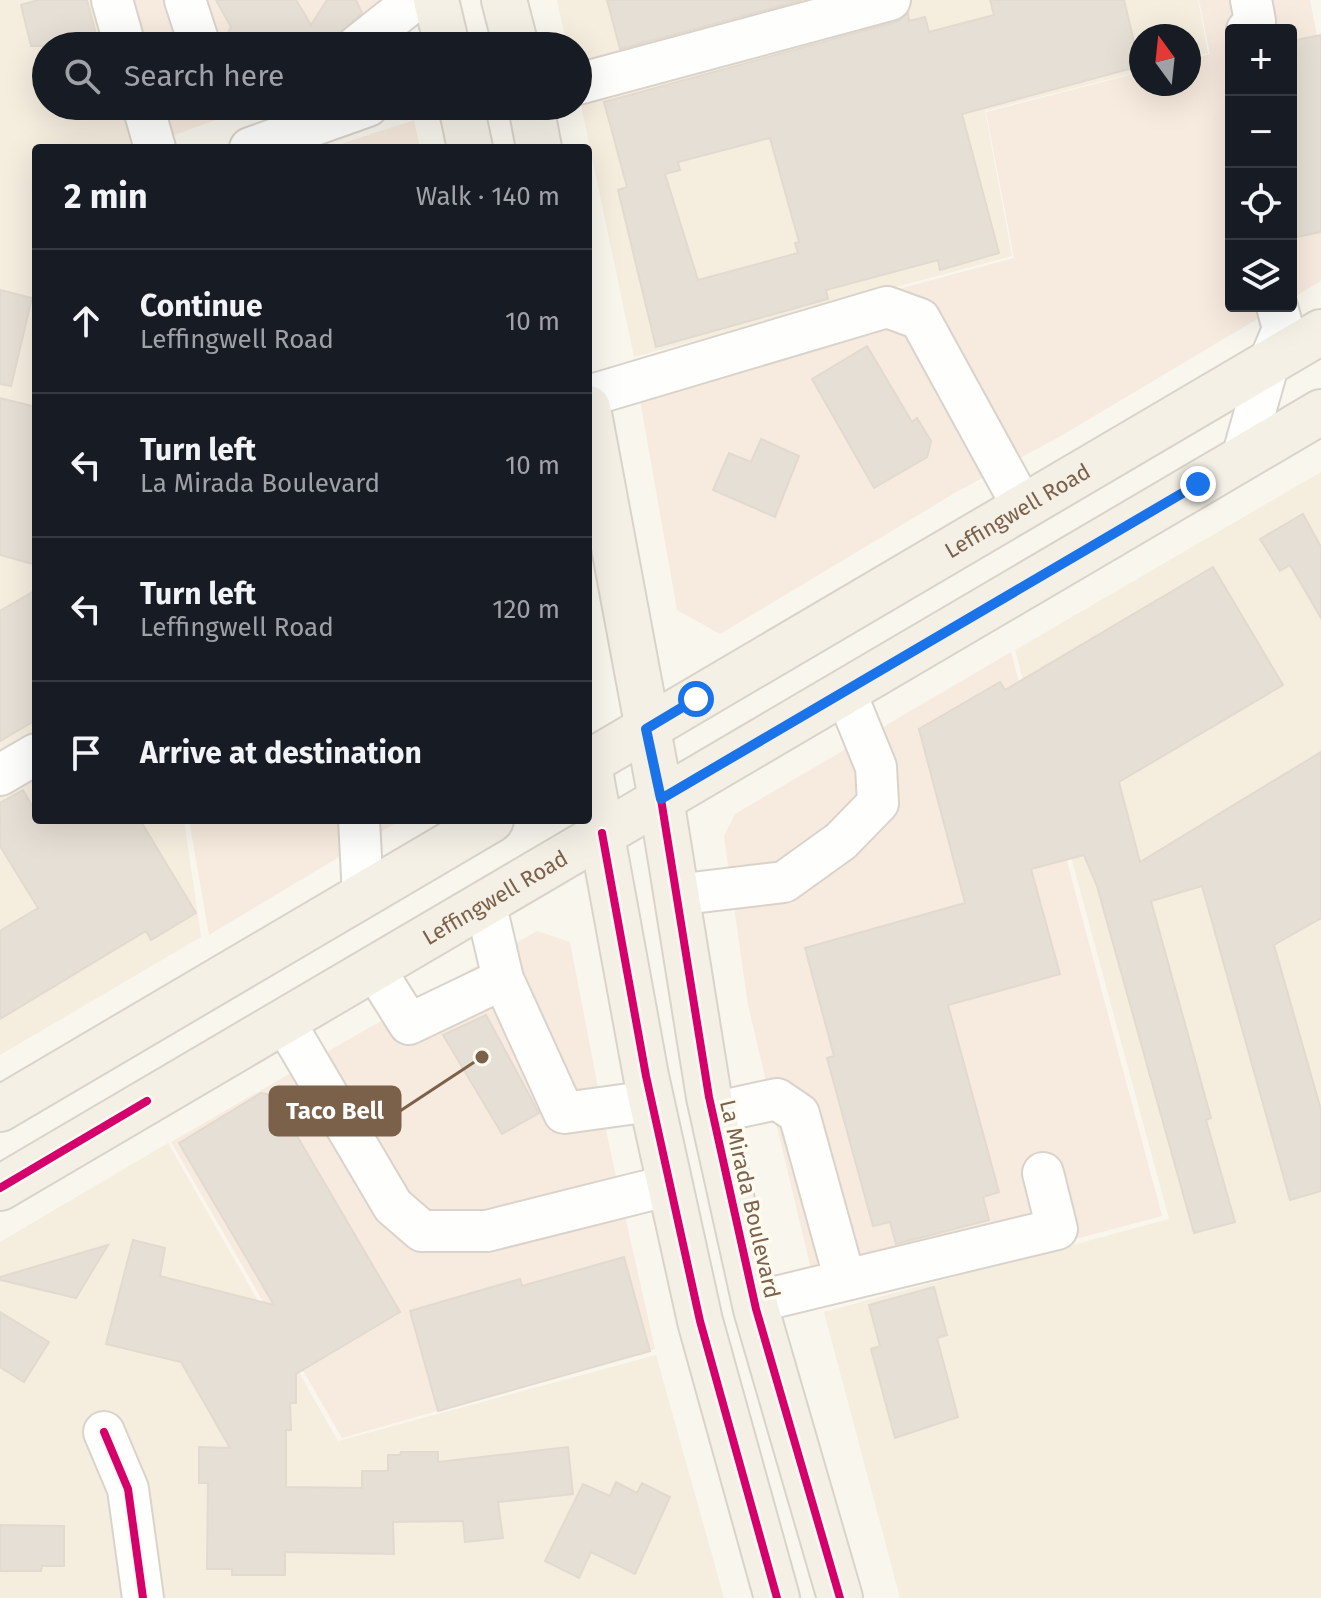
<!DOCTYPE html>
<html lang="en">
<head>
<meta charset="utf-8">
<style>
	:root { --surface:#171b24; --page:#20242c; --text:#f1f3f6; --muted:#9ea1a6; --line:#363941 }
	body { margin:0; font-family:"Fira Sans",sans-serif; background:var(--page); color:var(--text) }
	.controls { position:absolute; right:24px; top:24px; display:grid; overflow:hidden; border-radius:8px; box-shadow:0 8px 32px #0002 }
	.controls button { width:72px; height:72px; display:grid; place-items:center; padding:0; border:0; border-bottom:2px solid var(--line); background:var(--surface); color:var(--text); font:40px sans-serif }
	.compass { position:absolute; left:1129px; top:24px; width:72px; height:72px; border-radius:50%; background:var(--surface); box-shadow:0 8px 32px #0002; rotate:345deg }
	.stop { position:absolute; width:24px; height:24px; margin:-18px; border:6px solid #1a73e8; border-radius:50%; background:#fff }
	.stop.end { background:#1a73e8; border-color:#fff; box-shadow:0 2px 8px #0008 }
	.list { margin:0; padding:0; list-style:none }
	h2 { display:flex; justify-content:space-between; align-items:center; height:104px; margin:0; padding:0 32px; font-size:34px }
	h2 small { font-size:26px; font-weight:400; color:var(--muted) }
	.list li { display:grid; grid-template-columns:52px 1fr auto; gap:24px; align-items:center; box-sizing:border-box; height:144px; padding:0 32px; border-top:2px solid var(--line) }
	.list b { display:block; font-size:30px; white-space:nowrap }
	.list p { margin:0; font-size:26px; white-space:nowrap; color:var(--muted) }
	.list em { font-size:26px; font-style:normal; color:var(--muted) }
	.icon { flex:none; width:44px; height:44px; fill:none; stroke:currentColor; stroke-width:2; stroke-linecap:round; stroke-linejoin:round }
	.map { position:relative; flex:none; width:1321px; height:1598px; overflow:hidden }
	.search { position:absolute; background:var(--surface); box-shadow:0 8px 32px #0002; left:32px; top:32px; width:560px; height:88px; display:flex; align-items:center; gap:20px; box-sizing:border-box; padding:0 28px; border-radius:44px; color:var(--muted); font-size:30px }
	.panel { position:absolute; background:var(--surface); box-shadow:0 8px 32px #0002; left:32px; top:144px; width:560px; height:680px; border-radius:8px }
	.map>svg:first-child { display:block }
	.residential { fill:#f5edde }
	.commercial { fill:#f7eade }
	.building { fill:#e6dfd5; stroke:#e2dacf; stroke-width:2; fill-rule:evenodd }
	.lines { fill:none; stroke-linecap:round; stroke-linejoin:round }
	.minor-casing { stroke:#d9d3cc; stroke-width:44 }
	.major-casing { stroke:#dad3ca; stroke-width:48 }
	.minor { stroke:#fefefc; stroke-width:40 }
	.major { stroke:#f4f0e6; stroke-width:44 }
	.cycleway-casing { stroke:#fffbf1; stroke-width:13 }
	.cycleway { stroke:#d6006c; stroke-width:8 }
	.route { stroke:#1a73e8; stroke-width:10 }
	.labels { text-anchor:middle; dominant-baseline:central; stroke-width:7; stroke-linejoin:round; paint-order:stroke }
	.street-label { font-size:22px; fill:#7b614a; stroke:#fffbf1 }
	.leader { fill:none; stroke:#7b614a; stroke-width:3 }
	.callout-dot { fill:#7b614a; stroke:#fffbf1; stroke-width:3 }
	.callout { fill:#7b614a; stroke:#7b614a; stroke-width:3 }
	.callout-label { font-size:24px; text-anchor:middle; font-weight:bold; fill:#fff }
</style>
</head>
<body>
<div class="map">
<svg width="1321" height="1598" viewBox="0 0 1321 1598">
	<rect width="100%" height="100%" fill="#f9f6ee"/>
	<path class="residential" d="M0,0h130l13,46h-97v60h114l12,42h-136v672h148l17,117 -201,118z
		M557,0h641l10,53 -19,5v-22h-48v35l-156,40 27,145 -378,101 -56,-266v-45h-11z
		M1321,472v1126h-421l-76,-286 345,-93 -154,-569z
		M168,1143l170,298 318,-86 68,243h-724v-356z"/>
	<path class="commercial" d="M133,0h252l12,46h-251z
		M1199,0h111l11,57v224l-30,18v-269h-60v276h48l-220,131 -101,54 -238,143 -43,-24 -44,-250 381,-102 -28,-146 155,-40v12h48v-24l21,-6z
		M163,106h92l-84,30z
		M414,120l6,28h-91z
		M1011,652l151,564 -342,91 -72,-302 -24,-169 11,-22z
		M189,820h212l-192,115z
		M537,931l33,11 39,203 46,204 -313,89 -171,-296z"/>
	<path class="building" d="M38,0h49l12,46h-68l-10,-41z
		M216,0h80l15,25 16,-25h29l6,13 -26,23h-18l6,10h-102l9,-19z
		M607,0h195l-182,49z
		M990,0h134l16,66 -178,48 37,139 -59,17 -2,-10 -112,30 2,9 -172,48 -38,-157 9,-3 -23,-85 292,-80 12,-9 1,8 16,-4 4,15 65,-17zM770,138l29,104 -4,1 3,10 -100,27 -33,-106 15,-4 -2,-8z
		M1321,35v197l-30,6v-197z
		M0,290l32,8 -21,88 -11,-2z
		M867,346l45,76 5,-4 14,23 -4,16 -53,31 -62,-109z
		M0,398l36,9v158l-36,-10z
		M761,439l38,17 -24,61 -62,-27 16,-37 22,9z
		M1303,514l18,33v71l-31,-53 -10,6 -20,-32z
		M1213,567l70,118 -164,97 21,80 181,-110v166l-47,27 47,165v81l-31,9 -88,-314 -51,15 60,217 -5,2 29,102 -41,11 -97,-347 -13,-31 -53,14 29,105 -112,31 51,187 -16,5 6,23 -93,24 -6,-22 -17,4 -46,-168 7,-2 -29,-108 160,-45 -46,-174 81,-47 5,8z
		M36,590v130l-36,21v-130z
		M23,790l13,23v7h104l56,93 -45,27 -5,-9 -146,88v-88l38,-23 -38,-62v-43z
		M486,1015l53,98 -37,21 -59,-99z
		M261,1093l12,2 127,217 -104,62v29h-6l1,27h-5v57l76,1v-17h26v-16h12l1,-3h37v10l130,-15 5,47 -75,8 5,36 -38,4 -2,-21 -70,1 1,32 -109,-2v23h-53v-6h-25l1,-86h-9v-36l31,1 -49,-86 -75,-18 27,-104 32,8 -5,28 114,29 -95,-162z
		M108,1245l-32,53 -76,-18v-3z
		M624,1257l26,94 -212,60 -28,-100 110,-32 2,7z
		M934,1287l13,48 -10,3 21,79 -63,21 -24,-89 9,-3 -11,-41z
		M0,1312l49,30 -25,40 -24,-15z
		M616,1482l21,11 5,-10 28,14 -35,77 -44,-22 -12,26 -34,-17 38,-77 27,12z
		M0,1525l64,1v40h-22l-1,5h-41z"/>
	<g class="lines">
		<defs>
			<path id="minor" d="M112,0l13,46
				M185,0l15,46
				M1247,30l8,-9 -4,-21
				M357,46l58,-46
				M578,84l312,-84
				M143,106l12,42
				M250,148l118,-42
				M588,396l299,-89 33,12 103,188
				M1242,458l27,-96 14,-33 -6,-23
				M0,775l36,-21
				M359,820l4,75
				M675,895l109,-13 57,-41 37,-38 -2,-36 -31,-76
				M485,902l18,77
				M374,968l35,56 94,-45 61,134 87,-12
				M284,1021l109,185 29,25h65l183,-46
				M712,1113l65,-14 22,15 46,166
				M755,1302l302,-73 -14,-56
				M104,1432l24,57 15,109"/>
			<g id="major">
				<path d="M436,0l11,46"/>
				<path d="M504,0l12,46"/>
				<path d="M461,106l9,42"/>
				<path d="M531,106l8,42"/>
				<path d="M588,408l73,391 48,298 47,212 84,289"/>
				<path d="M588,760l58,316 54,245 77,277"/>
				<path id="s1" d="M588,763l733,-431"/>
				<path d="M0,1109l491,-289"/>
				<path id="s2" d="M0,1188l1321,-776"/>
			</g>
		</defs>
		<use href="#minor" class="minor-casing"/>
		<use href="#major" class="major-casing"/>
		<use href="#minor" class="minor"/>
		<use href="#major" class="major"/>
		<defs>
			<path id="cycleway" d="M661,799l48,298 47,212 84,289
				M602,833l44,243 54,245 77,277
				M0,1188l147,-87
				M104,1432l24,57 15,109"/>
		</defs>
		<use href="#cycleway" class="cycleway-casing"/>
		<use href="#cycleway" class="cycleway"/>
	</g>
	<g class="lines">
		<path class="route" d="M696,699l-50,30 15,70 537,-315"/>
	</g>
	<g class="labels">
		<g class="street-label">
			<text stroke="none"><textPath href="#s1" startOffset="498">Leffingwell Road</textPath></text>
			<text stroke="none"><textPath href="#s2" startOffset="574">Leffingwell Road</textPath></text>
			<text transform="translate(750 1199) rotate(77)">La Mirada Boulevard</text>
		</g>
	</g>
	<path class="leader" d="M482 1057L400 1111"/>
	<circle class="callout-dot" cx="482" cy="1057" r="8"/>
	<rect class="callout" x="270" y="1087" width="130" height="48" rx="8"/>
	<g class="callout-label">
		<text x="335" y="1119">Taco Bell</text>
	</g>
</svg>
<div class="controls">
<button>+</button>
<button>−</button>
<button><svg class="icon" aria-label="locate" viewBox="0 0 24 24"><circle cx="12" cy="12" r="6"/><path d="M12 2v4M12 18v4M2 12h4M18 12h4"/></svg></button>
<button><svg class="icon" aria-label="layers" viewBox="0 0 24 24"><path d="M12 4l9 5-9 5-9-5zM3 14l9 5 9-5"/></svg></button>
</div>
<svg class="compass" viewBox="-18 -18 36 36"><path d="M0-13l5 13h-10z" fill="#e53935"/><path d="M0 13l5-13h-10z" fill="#9ea1a6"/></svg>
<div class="stop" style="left:696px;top:699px"></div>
<div class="stop end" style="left:1198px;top:484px"></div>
<div class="search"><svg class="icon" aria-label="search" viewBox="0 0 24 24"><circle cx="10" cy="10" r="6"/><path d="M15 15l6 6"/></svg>Search here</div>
<section class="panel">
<h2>2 min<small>Walk · 140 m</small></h2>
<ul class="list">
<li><svg class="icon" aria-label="ahead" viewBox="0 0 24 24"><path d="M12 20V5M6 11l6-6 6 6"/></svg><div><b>Continue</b><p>Leffingwell Road</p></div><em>10 m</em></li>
<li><svg class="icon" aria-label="left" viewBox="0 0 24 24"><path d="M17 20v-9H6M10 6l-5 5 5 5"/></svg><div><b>Turn left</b><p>La Mirada Boulevard</p></div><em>10 m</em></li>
<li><svg class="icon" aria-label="left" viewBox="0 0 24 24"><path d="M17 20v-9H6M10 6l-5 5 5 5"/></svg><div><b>Turn left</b><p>Leffingwell Road</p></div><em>120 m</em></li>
<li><svg class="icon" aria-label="arrive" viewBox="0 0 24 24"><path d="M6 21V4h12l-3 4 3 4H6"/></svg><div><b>Arrive at destination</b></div></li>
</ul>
</section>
</div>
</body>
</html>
